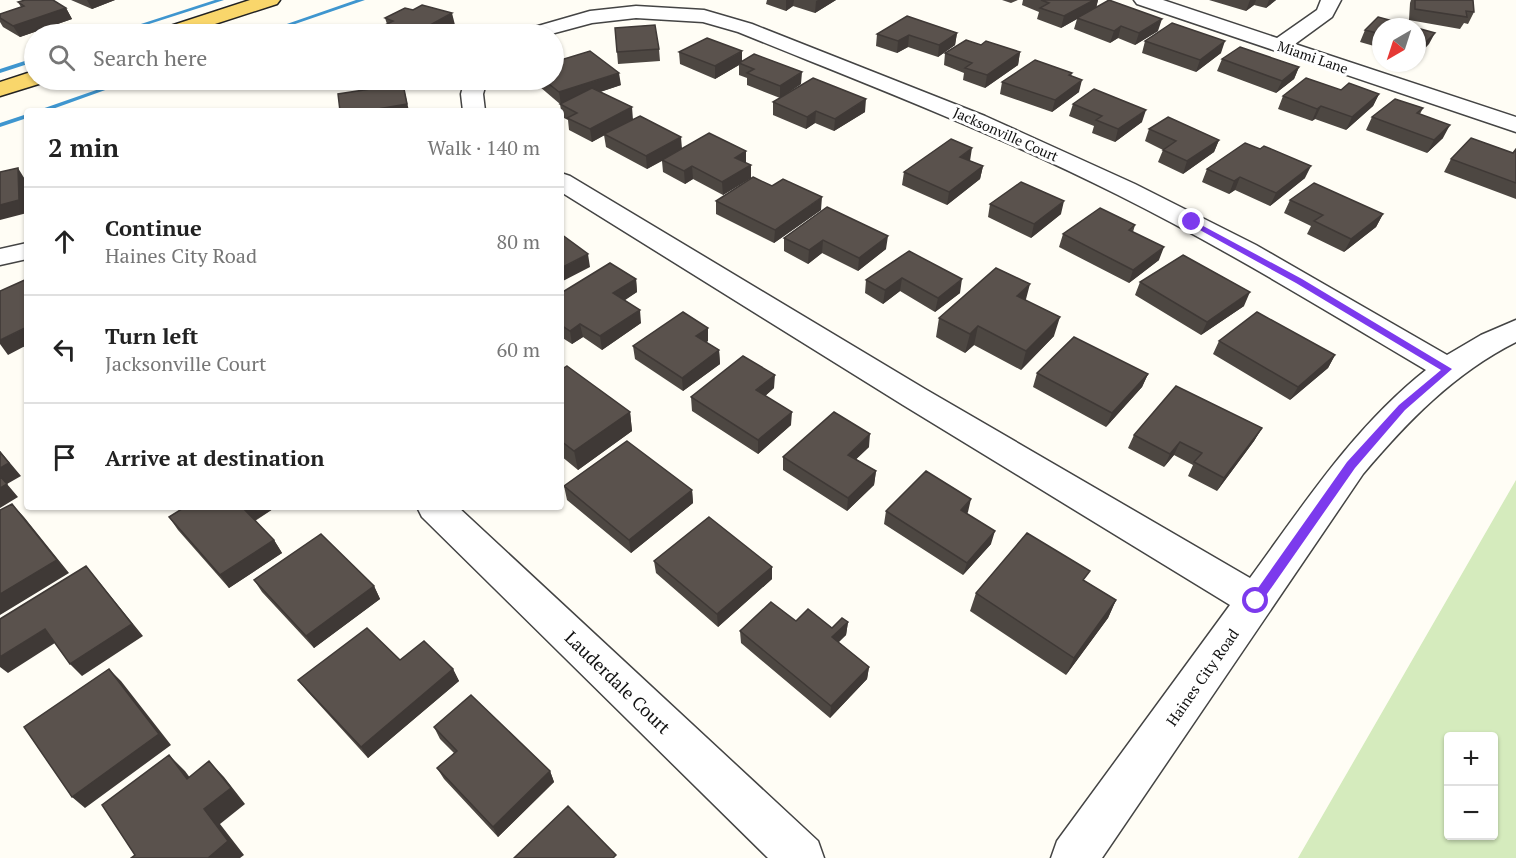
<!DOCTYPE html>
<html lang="en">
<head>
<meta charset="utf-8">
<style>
	:root { --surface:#fff; --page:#f6f6f6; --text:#222; --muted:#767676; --line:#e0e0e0 }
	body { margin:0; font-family:"PT Serif",serif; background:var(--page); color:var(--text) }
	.controls { position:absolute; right:18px; bottom:18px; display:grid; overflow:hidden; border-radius:6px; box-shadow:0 2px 4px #0004 }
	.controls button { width:54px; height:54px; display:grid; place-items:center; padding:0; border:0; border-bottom:2px solid var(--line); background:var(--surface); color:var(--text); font:30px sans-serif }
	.compass { position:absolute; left:1372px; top:18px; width:54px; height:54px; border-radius:50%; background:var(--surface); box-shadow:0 2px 4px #0004; rotate:219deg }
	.stop { position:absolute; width:18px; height:18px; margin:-14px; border:4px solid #7c3aed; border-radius:50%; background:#fff }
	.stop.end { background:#7c3aed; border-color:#fff; box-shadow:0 2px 6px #0008 }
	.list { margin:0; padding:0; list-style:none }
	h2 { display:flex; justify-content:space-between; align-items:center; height:78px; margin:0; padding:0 24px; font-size:26px }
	h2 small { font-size:20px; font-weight:400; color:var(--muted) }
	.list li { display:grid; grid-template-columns:39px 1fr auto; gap:18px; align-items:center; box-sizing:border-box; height:108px; padding:0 24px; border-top:2px solid var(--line) }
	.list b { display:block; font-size:22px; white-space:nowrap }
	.list p { margin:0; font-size:20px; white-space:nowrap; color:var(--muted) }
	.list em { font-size:20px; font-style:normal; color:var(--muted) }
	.icon { flex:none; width:33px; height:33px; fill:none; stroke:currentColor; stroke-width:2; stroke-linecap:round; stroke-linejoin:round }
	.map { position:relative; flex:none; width:1516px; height:858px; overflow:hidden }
	.search { position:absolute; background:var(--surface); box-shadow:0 2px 4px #0004; left:24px; top:24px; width:540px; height:66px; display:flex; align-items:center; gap:15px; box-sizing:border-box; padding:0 21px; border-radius:33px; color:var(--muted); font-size:22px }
	.panel { position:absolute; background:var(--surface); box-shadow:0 2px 4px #0004; left:24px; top:108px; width:540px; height:402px; border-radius:6px }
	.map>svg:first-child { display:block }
	.green { fill:#d5ebbd; fill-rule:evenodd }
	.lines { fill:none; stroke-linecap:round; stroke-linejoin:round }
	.stream { fill:#3f96cf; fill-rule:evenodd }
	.minor-casing { stroke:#444; stroke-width:3 }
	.major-casing { stroke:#222; stroke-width:3 }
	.minor { fill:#fff; fill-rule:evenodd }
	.major { fill:#f9d66b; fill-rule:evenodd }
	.wall { fill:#4d4742 }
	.shaded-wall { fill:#3f3936 }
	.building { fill:#5a524d; stroke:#3f3936; stroke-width:1.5 }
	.route { fill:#7c3aed }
	.labels { text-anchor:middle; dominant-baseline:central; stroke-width:6; stroke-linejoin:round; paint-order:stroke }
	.far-street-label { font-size:14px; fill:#111; stroke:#fff }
	.street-label { font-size:15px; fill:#111; stroke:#fff }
	.near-street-label { font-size:18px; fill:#111; stroke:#fff }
</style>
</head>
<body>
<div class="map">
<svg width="1516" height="858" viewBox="0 0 1516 858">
	<rect width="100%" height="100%" fill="#fffdf5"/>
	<path class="green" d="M1516,480v378h-218zM1448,736h46v100h-46z"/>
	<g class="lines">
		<path class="stream" d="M215,0h9l-106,34h-8z
			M356,0h9l-99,34h-8z
			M34,58v4l-34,11v-4z
			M125,80h8l-86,31h-11z
			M27,114v4l-27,9v-4z"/>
		<defs>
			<path id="minor" d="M1134,0h29l114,38 40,-28 4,-10h20l-9,17 -37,27 221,73v15l-379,-128z
				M636,6l68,4 48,14 233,92 150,68 121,61 191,110 34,-20 35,-15v22c-62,31 -109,80 -153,132l-261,384h-51l6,-17 173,-236 -327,-200 -342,-213v-19l9,3 355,213 325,189c54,-74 104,-151 176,-208 -101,-60 -202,-122 -308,-175 -123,-62 -252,-111 -380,-163l-35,-10 -67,-4 -44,5 -41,11h-30l3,-4 66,-19z
				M465,80h22l-4,14 2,17h-22l-2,-17z
				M27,243v16l-27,6v-16z
				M417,507h41l360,334 6,17h-56l-346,-341z"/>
			<path id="major" d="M250,0h30l-3,4 -93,30h-29l3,-4z
				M34,71v9h10l-2,3 -42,13v-14z"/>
		</defs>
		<use href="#minor" class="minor-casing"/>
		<use href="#major" class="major-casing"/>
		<use href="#minor" class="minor"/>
		<use href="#major" class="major"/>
	</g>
	<path class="wall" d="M71,0h44l-23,9z
		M767,0h69l-21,13 -22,-7 -7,5 -20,-7z
		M1002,0h16l-7,3z
		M1023,0h75l-2,7 62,24 -23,14 -17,-7 -8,5 -36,-14 3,-10 -16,9 -24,-9 2,-7 -17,-7z
		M1209,0h67l-10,8 -12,-3 -8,6z
		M1411,0h59l4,12 -6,12 -4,-1 -4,6 -51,-9 1,-17z
		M18,2l48,6 6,11 -52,18 -17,-10 -3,-5v-8l21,-7z
		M385,18l70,7 -17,9h-55l-2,-7 6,-3z
		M1381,27v21l-21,-6 5,-12z
		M615,28l44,21 1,12 -42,3z
		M957,33l-2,12 -17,12 -30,-10 -11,6 -21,-7 1,-12z
		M1145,41l76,12 -25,19 -54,-19z
		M981,45l39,7 -2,13 -33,23 -22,-8 1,-7 -20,-8 1,-12z
		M679,52l63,9 59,23 -21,14 -33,-13v-7l-8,-3v-10l-24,14 -35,-15z
		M1222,59l77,8 -5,12 -18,14 -59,-22z
		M1072,73l-1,3 8,16 -27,20 -52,-18 2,-12z
		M321,80h45l-7,6z
		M533,80h21l67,5 -21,7 33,27 49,29 64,15 5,15 -28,17 -30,-16 -8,5 -22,-12 -1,-11 -15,8 -41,-22 -2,-12 -12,7 -23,-12 -1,-10 -6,-3 -2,-13 -27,-23z
		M1341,90l38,4 -6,12 -27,24 -31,-11 -3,2 -34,-12 5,-13z
		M773,102l92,10 -31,19 -19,-8 -9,6 -33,-14z
		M1073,104l69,18 -27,20 -23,-9 2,-7 -25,-10z
		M1423,108l-3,6 23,24 -16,15 -61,-23 6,-13z
		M1149,129l70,11 -5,12 -31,22 -25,-12 5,-12 -18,-9z
		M1516,149v50l-72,-27 7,-13 62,-6z
		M970,161l13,5 -3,13 -33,26 -45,-20 2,-13z
		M1207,169l98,9 -35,28 -35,-16 -6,4 -27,-12z
		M1290,200l93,14 -7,13 -32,25 -37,-18 4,-8 -27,-13z
		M716,201l105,9 -47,33 -58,-29z
		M990,204l71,10 -30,24 -43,-21z
		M827,207l59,42 -28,22 -36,-18 -14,11 -24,-13v-13z
		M1135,225l-2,7 26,28 -30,23 -70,-36 4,-13z
		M909,251l51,42 -25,19 -35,-21 -17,13 -18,-11 1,-13z
		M636,279l1,13 -13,8 17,23 -39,27 -19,-13 -11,7 -11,-7v-44z
		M1140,282l104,24 -43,29 -66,-40z
		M1026,301l28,35 -33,34 -47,-25 -9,8 -29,-16 3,-19z
		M708,328v13l-2,1 13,8 1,14 -37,27 -48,-32 -2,-13z
		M1219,341l116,14 -7,13 -38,32 -77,-46z
		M561,370l69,42 2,19 -54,39 -17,-14z
		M1037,373l111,1 -6,13 -36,40 -73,-40z
		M774,388l-9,8 26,29 -33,29 -66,-43 -1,-14z
		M1262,428l-8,13 -37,50 -29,-15 5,-11 -19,-10 -10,12 -36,-19 6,-13z
		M869,447l-13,12 20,12 -2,14 -27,26 -64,-41v-13z
		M564,486l128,4 1,13 -62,50 -64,-53z
		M185,507h91l-21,14 19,19 8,13 -53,35 -51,-58 -9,-13z
		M886,511l82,1 -1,1 24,31 -28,31 -79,-51z
		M654,561l118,6v12l-54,48 -62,-54z
		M254,580l120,6 6,13 -66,49 -52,-56z
		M1085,581l31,19 -8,18 -42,57 -96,-64 6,-18z
		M796,621l36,7 16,-6 -2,13 -8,7 31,25 -2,12 -37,39 -89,-75 -1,-12z
		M400,660l53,9 6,12 -91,77 -61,-67 -9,-11z
		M434,727l116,44 4,11 -56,55 -54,-58 -7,-11 17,-15 -14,-14z"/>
	<path class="shaded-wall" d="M87,0h28l-23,9z
		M786,0h8l-1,6 -7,5z
		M818,0h18l-21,13 1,-12z
		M1094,0h4l-2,9 -19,9v1l-16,9 3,-12z
		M1250,0h6l-2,5 -8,6z
		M1269,0h7l-10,8z
		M66,8l6,11 -52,18 -7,-11z
		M452,13l3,12 -17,9h-24z
		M1162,19l-4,12 -23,14 4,-12z
		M1121,26l-3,12 -8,5 4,-12z
		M957,33l-2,12 -17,12 1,-12z
		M1435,33l-6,11 -12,13v-4l1,-3z
		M909,35l-1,12 -11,6 1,-12z
		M1225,41l-4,12 -25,19 4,-12z
		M742,51v12h-3v2l-24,14v-13z
		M1020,52l-2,13 -33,23 2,-13z
		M1299,67l-5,12 -18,14 6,-12z
		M802,72l-1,12 -21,14v-12z
		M619,73l2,12 -60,20 -2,-13z
		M356,80h10l-7,6z
		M1082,80l-3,12 -27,20 3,-12z
		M403,84l6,27h-43z
		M1379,94l-6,12 -27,24 6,-13z
		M866,99l-1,13 -31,19 1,-12z
		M1321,106l-6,13 -3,2 5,-12z
		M632,107l1,13 -41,22 -2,-13z
		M1146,110l-4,12 -27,20 3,-13z
		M816,111l-1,12 -9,6 1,-12z
		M1450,125l-7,13 -16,15 7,-13z
		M681,137l1,12 -35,20 -1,-13z
		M1219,140l-5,12 -31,22 4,-13z
		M972,148l-2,13 -10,-4z
		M746,151v13l-11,-6z
		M751,165v13l-28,17 -1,-13z
		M692,166l1,13 -8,5 -1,-13z
		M983,166l-3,13 -33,26 2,-13z
		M1311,166l-6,12 -35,28 6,-13z
		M18,168l8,13 1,32 -27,7v-15z
		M1240,177l-5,13 -6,4 5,-13z
		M822,197l-1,13 -47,33 1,-13z
		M1064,201l-3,13 -30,24 3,-14z
		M1383,214l-7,13 -32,25 7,-13z
		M888,236l-2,13 -28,22 1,-13z
		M823,240l-1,13 -14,11 1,-14z
		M1164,247l-5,13 -30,23 4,-13z
		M588,254l2,13 -29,15v-14z
		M902,278l-2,13 -17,13 2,-14z
		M636,279l1,13 -22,15 -2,-14z
		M962,279l-2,14 -25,19 3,-14z
		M1030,284l-5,19 -8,-7z
		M1250,292l-6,14 -43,29 6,-13z
		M640,310l1,13 -39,27 -2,-14z
		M1060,317l-6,19 -33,34 5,-19z
		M580,324l3,13 -11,7 -2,-13z
		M978,326l-4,19 -9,8 5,-19z
		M27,327v18l-19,10 -8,-11v-4z
		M708,328v13l-11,8 -1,-13z
		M719,350l1,14 -37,27 -1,-13z
		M1335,355l-7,13 -38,32 8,-13z
		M1148,374l-6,13 -36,40 6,-14z
		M775,375l-1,13 -18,16v-14z
		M630,412l2,19 -54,39 -4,-19z
		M792,412l-1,13 -33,29v-14z
		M1262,428l-8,13 -37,50 7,-13z
		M870,434l-1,13 -22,21 1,-13z
		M1180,442l-6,13 -10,12 6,-13z
		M0,451l21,25 -14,8 11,13 -18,11z
		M876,471l-2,14 -27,26 1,-13z
		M692,490l1,13 -62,50 -2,-13z
		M971,499l-3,13 -10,11 3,-13z
		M12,504l12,13 45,56 -69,42v-21z
		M247,507h29l-24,15 -8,-13z
		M995,531l-4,13 -28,31 4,-12z
		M274,540l8,13 -53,35 -9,-13z
		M86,566l57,70 -61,40 -12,-12z
		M772,567v12l-54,48 -1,-13z
		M374,586l6,13 -66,49 -8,-12z
		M1116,600l-8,18 -42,57 8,-17z
		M848,622l-2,13 -15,15 1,-13z
		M45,629l13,12 -50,32 -8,-6v-10z
		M869,667l-2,12 -37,39 1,-12z
		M109,669l12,12 50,64 -86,63 -13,-11z
		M453,669l6,12 -91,77 -7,-11z
		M169,755l16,16 17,23 -15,-15z
		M209,761l15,16 21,27 -25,20 24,31 -4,3h-32l-4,-49z
		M550,771l4,11 -56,55 -5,-10z"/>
	<path class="building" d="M25,0h28l13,8 -53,18 -13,-8v-4l24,-8 -6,-4z
		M1041,0h53l-30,16 -24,-8 9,-5z
		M1109,0l53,19 -23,14 -18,-7 -7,5 -37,-13z
		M1415,0h58l1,12 -8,-1 1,6 -52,-8z
		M422,5l30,8 -38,21h-8l-25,-7 12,-6 -8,-3 20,-10 8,2z
		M907,16l50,17 -18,12 -30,-10 -11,6 -21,-7z
		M1378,17l37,10h-34v7l-16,-4z
		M1172,23l53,18 -25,19 -55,-19z
		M655,25l4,24 -42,3 -2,-24z
		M1417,28l18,5 -17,17h-1z
		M707,38l35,13 -27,15 -36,-14z
		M966,40l15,5 5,-4 34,11 -33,23 -22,-7 7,-5 -27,-10z
		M1240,47l59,20 -17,14 -60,-22z
		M590,51l29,22 -60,19 -15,-12h10v-18z
		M754,54l48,18 -22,14 -33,-13 7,-4 -15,-6z
		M1035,60l37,13 -3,2 13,5 -27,20 -53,-18z
		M813,78l53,21 -31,20 -19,-8 -9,6 -34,-15z
		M1306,78l35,12 8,-7 30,11 -27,23 -31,-11 -4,3 -34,-13z
		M403,84l4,20 -41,7h-26l-2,-17z
		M592,88l40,19 -42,22 -23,-11 10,-5 -17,-9z
		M1094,89l52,21 -28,19 -22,-9 6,-4 -29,-12z
		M1395,99l28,9 -6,5 33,12 -16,15 -62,-23z
		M640,116l41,21 -35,19 -42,-22z
		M1168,117l51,23 -32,21 -24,-11 13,-9 -27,-12z
		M709,133l37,18 -11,7 16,7 -29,17 -30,-16 -8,5 -22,-11z
		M1471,138l42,15 3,-4v34l-65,-24z
		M951,139l21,9 -12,9 23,9 -34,26 -45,-20z
		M1245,143l15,6 4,-3 47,20 -35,27 -36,-16 -6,4 -27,-12z
		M18,168l1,32 -19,5v-33z
		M753,177l19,9 11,-7 39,18 -47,33 -59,-29z
		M1021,182l43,19 -30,23 -44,-20z
		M1314,183l69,31 -32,25 -37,-18 9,-6 -33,-15z
		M827,207l61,29 -29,22 -36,-18 -14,10 -25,-12z
		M1100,208l35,17 -6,5 35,17 -31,23 -70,-36z
		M561,234l27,20 -27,14z
		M909,251l53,28 -24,19 -36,-20 -17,12 -19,-10z
		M1183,255l67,37 -43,30 -67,-40z
		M610,263l26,16 -23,14 27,17 -40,26 -20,-12 -10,7 -9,-6v-32z
		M996,268l34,16 -13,12 43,21 -34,34 -48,-25 -8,8 -31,-16z
		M27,279v48l-27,13v-49z
		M683,312l25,16 -12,8 23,14 -37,28 -49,-32z
		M1257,312l78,43 -37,32 -79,-46z
		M1074,337l74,37 -36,39 -75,-40z
		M27,343v6l-4,-4z
		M743,356l32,19 -19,15 36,22 -34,28 -67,-43z
		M567,366l63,46 -56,39 -13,-10v-71z
		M1176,386l86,42 -38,50 -30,-16 8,-9 -22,-11 -10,12 -36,-19z
		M834,412l36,22 -22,21 28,16 -28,27 -65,-41z
		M627,441l65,49 -63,50 -65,-54z
		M0,452l9,11 -9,5z
		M926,471l45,28 -10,11 34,21 -28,32 -81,-52z
		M0,476l7,8 -7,4z
		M12,504l45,56 -57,34v-84z
		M185,507h62l-3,2 30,31 -54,35 -51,-58z
		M709,517l63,50 -55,47 -63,-53z
		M1027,533l63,38 -7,9 33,20 -42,58 -98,-65z
		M321,534l53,52 -68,50 -52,-56z
		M86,566l46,58 -62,40 -25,-35 -45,28v-38z
		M771,602l25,19 12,-12 24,19 10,-10 6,4 -16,15 37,30 -38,39 -91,-75z
		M367,628l33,32 24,-19 29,28 -92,78 -63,-67z
		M109,669l50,65 -87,63 -48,-70z
		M471,695l79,76 -57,56 -56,-59 20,-17 -23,-24z
		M169,755l18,24 22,-18 22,27 -27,21 24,32 -20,17h-77l4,-3 -33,-50z
		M568,806l48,49 -3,3h-99z"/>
	<path class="route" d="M1192,220l110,59 150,90 -47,41 -50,58 -95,136 -4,2 -6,-5 1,-3 96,-136 52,-57 42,-35 -145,-87 -107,-59 -1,-2z"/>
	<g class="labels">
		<g class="far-street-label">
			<text transform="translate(1313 57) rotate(19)">Miami Lane</text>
			<text transform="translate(1006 134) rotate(24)">Jacksonville Court</text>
		</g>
		<g class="street-label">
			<text transform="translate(1202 677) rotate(-55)">Haines City Road</text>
		</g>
		<g class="near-street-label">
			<text transform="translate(618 682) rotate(44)">Lauderdale Court</text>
		</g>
	</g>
</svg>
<div class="controls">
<button>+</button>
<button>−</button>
</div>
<svg class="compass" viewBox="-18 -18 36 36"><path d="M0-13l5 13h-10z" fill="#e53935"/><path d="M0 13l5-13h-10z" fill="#767676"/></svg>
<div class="stop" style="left:1256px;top:601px"></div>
<div class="stop end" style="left:1192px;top:222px"></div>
<div class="search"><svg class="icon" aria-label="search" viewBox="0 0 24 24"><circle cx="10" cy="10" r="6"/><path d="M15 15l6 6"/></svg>Search here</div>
<section class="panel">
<h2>2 min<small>Walk · 140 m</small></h2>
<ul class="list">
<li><svg class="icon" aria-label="ahead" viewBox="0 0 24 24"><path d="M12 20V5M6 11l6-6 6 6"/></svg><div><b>Continue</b><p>Haines City Road</p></div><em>80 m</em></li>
<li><svg class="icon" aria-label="left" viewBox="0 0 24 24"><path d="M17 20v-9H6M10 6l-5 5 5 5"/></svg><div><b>Turn left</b><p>Jacksonville Court</p></div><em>60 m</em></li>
<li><svg class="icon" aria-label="arrive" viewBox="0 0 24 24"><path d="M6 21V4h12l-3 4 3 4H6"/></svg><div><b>Arrive at destination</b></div></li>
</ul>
</section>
</div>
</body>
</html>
